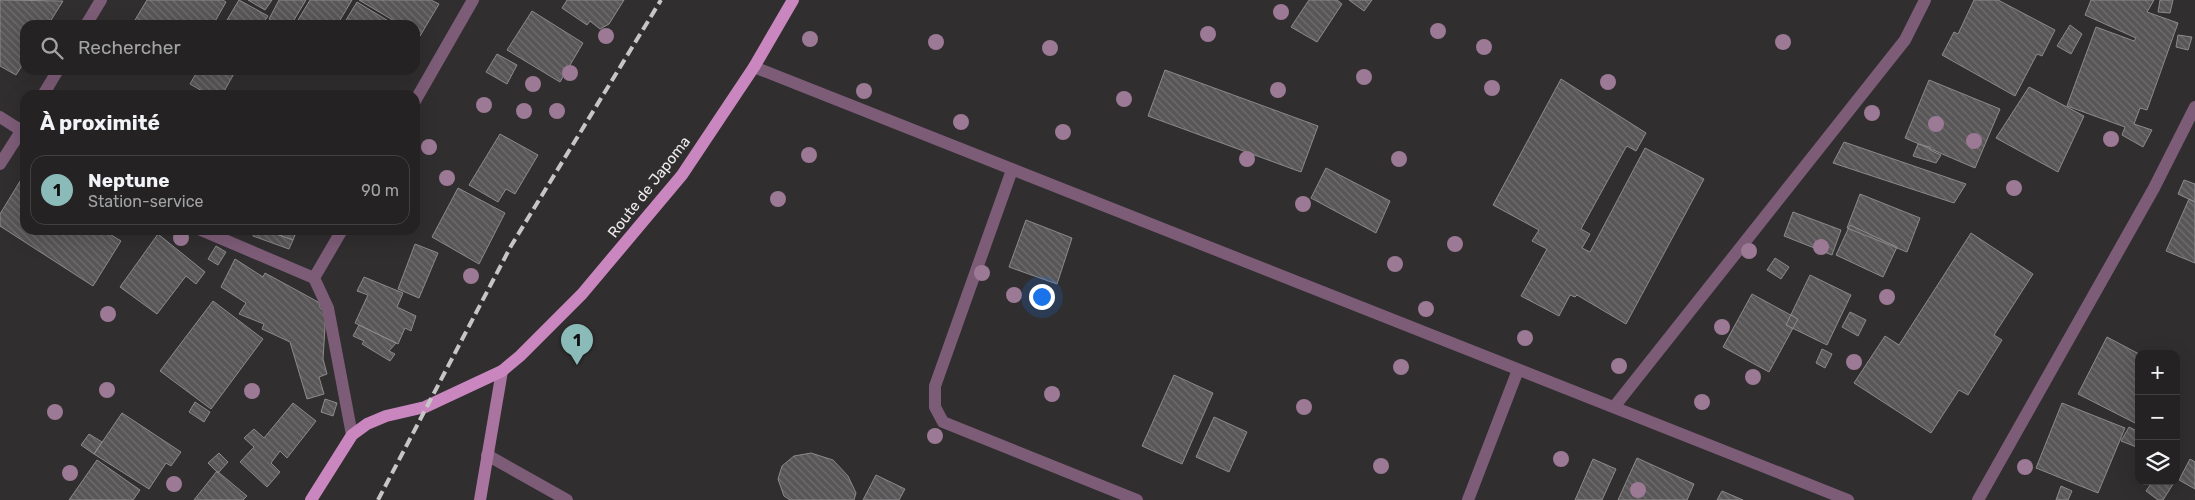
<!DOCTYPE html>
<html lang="fr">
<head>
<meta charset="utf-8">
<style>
	:root { --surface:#242223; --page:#2c2a2b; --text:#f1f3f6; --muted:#a3a4a6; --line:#413f41; --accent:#8bbbb9 }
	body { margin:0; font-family:Rubik,sans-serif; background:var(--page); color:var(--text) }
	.controls { position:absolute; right:15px; bottom:15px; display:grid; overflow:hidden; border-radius:10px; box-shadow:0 5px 20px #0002 }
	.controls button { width:45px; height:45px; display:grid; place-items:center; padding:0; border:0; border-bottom:1px solid var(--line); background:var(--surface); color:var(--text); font:25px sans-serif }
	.you { position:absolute; left:1041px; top:296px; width:18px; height:18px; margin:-12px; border:4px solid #fff; border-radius:50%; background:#1a73e8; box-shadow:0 0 0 8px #1a73e833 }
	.badge { display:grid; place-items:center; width:32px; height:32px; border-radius:50%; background:var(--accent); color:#111; font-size:16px; font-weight:700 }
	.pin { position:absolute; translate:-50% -41px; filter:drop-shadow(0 1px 2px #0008) }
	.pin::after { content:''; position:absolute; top:26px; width:18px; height:15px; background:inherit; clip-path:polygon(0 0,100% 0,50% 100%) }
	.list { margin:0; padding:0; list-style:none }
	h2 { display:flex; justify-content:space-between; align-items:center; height:65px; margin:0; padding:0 20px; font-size:21px }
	h2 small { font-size:16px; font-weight:400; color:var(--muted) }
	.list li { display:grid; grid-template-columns:32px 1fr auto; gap:15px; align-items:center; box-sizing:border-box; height:70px; margin:0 10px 10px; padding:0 10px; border:1px solid var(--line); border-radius:15px }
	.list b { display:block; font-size:19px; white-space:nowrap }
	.list p { margin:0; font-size:16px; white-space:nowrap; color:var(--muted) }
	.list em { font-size:16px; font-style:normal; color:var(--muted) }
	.icon { flex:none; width:28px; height:28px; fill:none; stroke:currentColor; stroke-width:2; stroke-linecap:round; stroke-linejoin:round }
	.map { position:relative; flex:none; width:2195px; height:500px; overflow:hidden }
	.search { position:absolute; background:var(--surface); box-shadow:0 5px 20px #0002; left:20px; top:20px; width:400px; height:55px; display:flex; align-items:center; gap:12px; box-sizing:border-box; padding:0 18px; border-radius:15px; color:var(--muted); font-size:19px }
	.panel { position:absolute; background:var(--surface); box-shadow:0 5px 20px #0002; left:20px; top:90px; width:400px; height:145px; border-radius:15px }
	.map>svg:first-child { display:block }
	.building { fill:url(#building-back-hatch); stroke:#8c8a8c }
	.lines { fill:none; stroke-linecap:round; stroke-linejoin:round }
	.street { stroke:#7d5c77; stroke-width:12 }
	.secondary { stroke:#a974a0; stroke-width:12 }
	.primary { stroke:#ca87bf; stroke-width:12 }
	.rail { stroke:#c7c5c6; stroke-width:4; stroke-dasharray:10 5; stroke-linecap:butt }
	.tree { fill:#9c7995 }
	.labels { text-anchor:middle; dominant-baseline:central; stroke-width:5; stroke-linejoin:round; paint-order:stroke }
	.street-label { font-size:15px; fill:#eeeced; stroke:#302e2f }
</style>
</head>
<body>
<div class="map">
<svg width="2195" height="500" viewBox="0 0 2195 500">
	<defs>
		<pattern id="building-back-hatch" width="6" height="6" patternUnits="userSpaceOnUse" patternTransform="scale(1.25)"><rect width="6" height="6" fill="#585657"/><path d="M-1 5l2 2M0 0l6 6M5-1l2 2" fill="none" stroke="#706e6f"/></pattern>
	</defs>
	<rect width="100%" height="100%" fill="#302e2f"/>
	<path class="building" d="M0,0l63,1 -15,24h-23v36l-9,14 -16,-9z
		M147,0h76l3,2 -13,23h-81z
		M239,0l29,16 -6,9h-38z
		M248,0h24l-7,10z
		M279,0h27l-15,25h-11l-11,-6z
		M310,0h42l-15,25h-42z
		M359,0h72l8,4 -19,32 -5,-3v-8h-14z
		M567,0h57l-15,24 -9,5 -10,-8 -3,4 -25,-17z
		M1309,0h28l5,4 -25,38 -26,-15z
		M1349,0h23l-8,11z
		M1974,0h24l57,30 -13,26 -5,-2 -22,42 -73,-41 12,-23 4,2z
		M2091,0h63l-7,12 31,11 -31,87 -7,-2 -6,16 18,6 -9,17 -21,-12 3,-8 -58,-21 29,-79 38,14 2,-3 -51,-23z
		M2160,0h13l-3,13 -12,-1z
		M357,2l38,23h-52z
		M532,11l51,32 -23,39 -53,-32z
		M2070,25l12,9 -11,20 -14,-8z
		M2178,35l14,2 -4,13 -12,-3z
		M497,54l20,11 -10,19 -21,-12z
		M198,70h38l-14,25h-13l-19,-11z
		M1165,70l153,56 -17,46 -153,-56z
		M1561,79l85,54 -10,18 -9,-5 -2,3 -44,80 9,5 -8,14 8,4 55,-104 59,31 -78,145 -49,-29 -2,2 -5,-2 -11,21 -38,-20 26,-47 -15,-8 7,-11 -46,-25z
		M1929,80l71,29 -25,59 -70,-30z
		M2029,87l55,29 -26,56 -62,-34z
		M500,134l38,21 -23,39 -9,-5 -8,13 -29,-17z
		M1844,142l122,42 -12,19 -121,-40z
		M1918,144l12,3v3l11,5 -5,8 -23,-7z
		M1326,168l64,33 -14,32 -65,-35z
		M22,178l3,2v50h78l18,11 -28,45 -93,-60v-12z
		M2184,180l11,4v18l-17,-8z
		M458,188l47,25 -26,51 -47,-27z
		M1860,194l60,24 -13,34 -60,-24z
		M2189,199l6,3v61l-29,-12z
		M1793,212l48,18 -9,25 -48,-19z
		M1026,220l46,18 -15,46 -48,-17z
		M1850,225l47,22 -14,30 -47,-22z
		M255,230h10l28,10 -4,9 -36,-13z
		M265,230h32l-4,10z
		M1971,233l62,41 -39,61 8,5 -34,55 -9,-5 -28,43 -77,-50 31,-47 14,9z
		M158,234l47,38 -9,12 -10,-8 -29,38 -37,-27z
		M415,244l23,9 -19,45 -21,-9z
		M216,246l10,6 -8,13 -10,-6z
		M1775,258l14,9 -8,12 -14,-9z
		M235,259l28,18 2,-4 55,30v5l6,3 -3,48 4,15 -8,3 5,17 -17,5 -17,-57 -28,-13 2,-5 -25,-10 7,-11 -25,-16z
		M1810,275l41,20 -24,50 -41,-20z
		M364,277l39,16 -6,14 19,9 -5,15 -6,-3 -7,16 -43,-21 13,-28 -11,-4z
		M1752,294l46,25 -29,53 -46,-25z
		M213,301l50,38 -52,70 -51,-38z
		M1850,312l16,8 -8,16 -16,-9z
		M359,325l37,18 -7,8 6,3 -5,7 -28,-17 2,-3 -11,-5z
		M2107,337l32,17v71l-61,-31z
		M1822,349l10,5 -7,14 -9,-5z
		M1174,375l39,18 -31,71 -40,-18z
		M325,399l12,4 -4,13 -12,-4z
		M195,402l15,10 -6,10 -15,-10z
		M293,403l23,18 -29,37 -7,-7 -9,12 9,9 -13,15 -27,-25 14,-15 -10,-9 10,-9 10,9z
		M2062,403l63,25 -27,65 -62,-25z
		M122,413l59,39 -10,14 -5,-3 -17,26 -55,-35z
		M1214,417l33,15 -18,40 -33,-15z
		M2129,427l10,5v16l-18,-7z
		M89,434l13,8 -8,12 -13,-9z
		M219,453l9,9 -10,11 -10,-10z
		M811,453l22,7 15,16 8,17 -2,7h-64l-6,-4 -6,-17 4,-13 12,-10z
		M1637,458l57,26 -7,16h-69z
		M1593,459l23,10 -14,31h-27z
		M2190,459l5,3v27l-16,-9z
		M97,460l43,30 -7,10h-64z
		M217,471l30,25 -4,4h-49z
		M876,475l29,14 -6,11h-36z
		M2153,481h22l-12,19h-5l-12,-9z
		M2061,486l11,5 -4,9h-12z
		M1722,491l21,9h-26z"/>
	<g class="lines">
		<path class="street" d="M86,25l15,-25
			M754,67l1094,433
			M43,95l15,-25
			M415,101l58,-101
			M0,117l25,16
			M0,164l25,-39
			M1012,170l-77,216v21l8,15 194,78
			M201,230l113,48 14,30 24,127
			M314,278l28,-48
			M1614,407l291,-367 20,-40
			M487,455l80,45
			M1468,500l50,-130
			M1978,500l176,-312 41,-81"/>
		<path class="secondary" d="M480,500l22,-129"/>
		<path class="primary" d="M311,500l41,-65 15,-11 19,-8 39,-9 77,-36 18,-15 62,-62 100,-119 72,-108 39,-67"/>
		<path class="rail" d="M378,500l133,-254 150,-246"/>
	</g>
	<g class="tree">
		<circle cx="1281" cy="12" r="8"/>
		<circle cx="1438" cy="31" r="8"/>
		<circle cx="1208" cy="34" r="8"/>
		<circle cx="606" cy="36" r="8"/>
		<circle cx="810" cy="39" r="8"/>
		<circle cx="936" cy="42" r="8"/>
		<circle cx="1783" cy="42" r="8"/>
		<circle cx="1484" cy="47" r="8"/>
		<circle cx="1050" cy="48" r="8"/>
		<circle cx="570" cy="73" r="8"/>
		<circle cx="1364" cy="77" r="8"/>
		<circle cx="1608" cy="82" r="8"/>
		<circle cx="533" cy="84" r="8"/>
		<circle cx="1492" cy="88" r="8"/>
		<circle cx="1278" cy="90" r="8"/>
		<circle cx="864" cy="91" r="8"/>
		<circle cx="1124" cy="99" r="8"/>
		<circle cx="484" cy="105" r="8"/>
		<circle cx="524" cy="111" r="8"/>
		<circle cx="557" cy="111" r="8"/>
		<circle cx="1872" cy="113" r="8"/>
		<circle cx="961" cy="122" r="8"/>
		<circle cx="1936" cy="124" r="8"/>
		<circle cx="1063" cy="132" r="8"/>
		<circle cx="2111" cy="139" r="8"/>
		<circle cx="1974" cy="141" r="8"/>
		<circle cx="429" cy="147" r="8"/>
		<circle cx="809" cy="155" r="8"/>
		<circle cx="1247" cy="159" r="8"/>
		<circle cx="1399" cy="159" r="8"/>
		<circle cx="447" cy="178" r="8"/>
		<circle cx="2014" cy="188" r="8"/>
		<circle cx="778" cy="199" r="8"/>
		<circle cx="1303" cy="204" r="8"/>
		<circle cx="181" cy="238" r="8"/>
		<circle cx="1455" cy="244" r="8"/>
		<circle cx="1821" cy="247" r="8"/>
		<circle cx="1749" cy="251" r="8"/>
		<circle cx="1395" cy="264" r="8"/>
		<circle cx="982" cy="273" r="8"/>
		<circle cx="471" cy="276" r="8"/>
		<circle cx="1014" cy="295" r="8"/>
		<circle cx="1887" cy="297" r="8"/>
		<circle cx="1426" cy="309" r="8"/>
		<circle cx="108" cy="314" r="8"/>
		<circle cx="1722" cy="327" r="8"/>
		<circle cx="1525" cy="338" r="8"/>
		<circle cx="1854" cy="362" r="8"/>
		<circle cx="1619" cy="366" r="8"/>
		<circle cx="1401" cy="367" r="8"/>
		<circle cx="1753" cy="377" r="8"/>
		<circle cx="107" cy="390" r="8"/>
		<circle cx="252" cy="391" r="8"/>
		<circle cx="1052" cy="394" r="8"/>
		<circle cx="1702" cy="402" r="8"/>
		<circle cx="1304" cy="407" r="8"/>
		<circle cx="55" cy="412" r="8"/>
		<circle cx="935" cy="436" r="8"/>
		<circle cx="1561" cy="459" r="8"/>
		<circle cx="1381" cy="466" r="8"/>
		<circle cx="2025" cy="467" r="8"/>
		<circle cx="70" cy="473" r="8"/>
		<circle cx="174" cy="484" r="8"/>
		<circle cx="1638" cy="490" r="8"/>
	</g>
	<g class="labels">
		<g class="street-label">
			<text transform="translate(649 187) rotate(-52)">Route de Japoma</text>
		</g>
	</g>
</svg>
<div class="controls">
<button>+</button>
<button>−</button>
<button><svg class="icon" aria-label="layers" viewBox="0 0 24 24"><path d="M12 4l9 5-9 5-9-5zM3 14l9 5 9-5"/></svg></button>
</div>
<div class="you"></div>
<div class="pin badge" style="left:577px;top:365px">1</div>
<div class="search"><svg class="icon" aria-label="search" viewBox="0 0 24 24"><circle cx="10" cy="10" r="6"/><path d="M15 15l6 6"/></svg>Rechercher</div>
<section class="panel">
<h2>À proximité<small></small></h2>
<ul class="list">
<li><span class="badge">1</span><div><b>Neptune</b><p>Station-service</p></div><em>90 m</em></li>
</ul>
</section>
</div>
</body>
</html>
